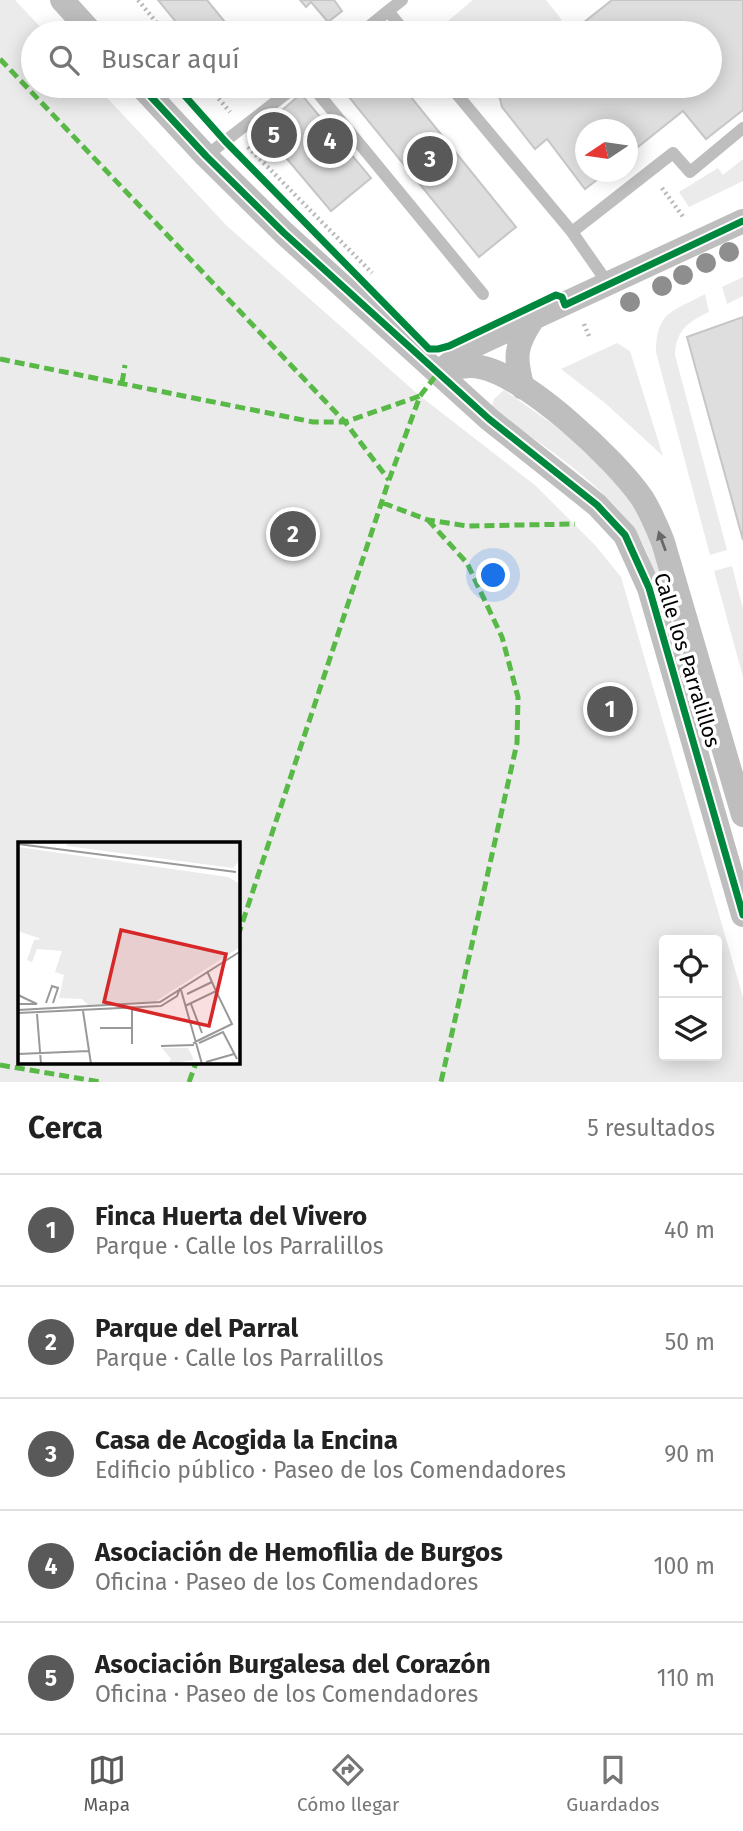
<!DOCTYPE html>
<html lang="es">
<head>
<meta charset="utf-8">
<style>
	:root { --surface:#fff; --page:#f2f2f2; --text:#222; --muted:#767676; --line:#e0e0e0; --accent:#595959 }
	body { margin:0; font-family:"Fira Sans",sans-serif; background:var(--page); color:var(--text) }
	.controls { position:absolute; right:21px; bottom:21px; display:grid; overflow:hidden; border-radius:7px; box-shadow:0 4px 18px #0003 }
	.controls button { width:63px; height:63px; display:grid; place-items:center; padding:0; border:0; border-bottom:2px solid var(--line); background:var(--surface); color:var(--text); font:35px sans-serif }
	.compass { position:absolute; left:575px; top:119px; width:63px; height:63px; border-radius:50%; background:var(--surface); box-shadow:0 4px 18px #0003; rotate:257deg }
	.you { position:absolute; left:494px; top:576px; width:24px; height:24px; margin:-18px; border:5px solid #fff; border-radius:50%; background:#1a73e8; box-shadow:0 0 0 10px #1a73e833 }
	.badge { display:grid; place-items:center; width:46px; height:46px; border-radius:50%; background:var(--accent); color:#fff; font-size:23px; font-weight:700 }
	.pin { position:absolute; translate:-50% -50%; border:4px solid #fff; box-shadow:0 2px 7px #0006 }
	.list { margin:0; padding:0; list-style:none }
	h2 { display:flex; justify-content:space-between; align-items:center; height:91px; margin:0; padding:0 28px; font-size:30px }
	h2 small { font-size:23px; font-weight:400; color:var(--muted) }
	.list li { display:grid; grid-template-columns:46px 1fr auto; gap:21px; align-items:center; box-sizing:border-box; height:112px; padding:0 28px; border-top:2px solid var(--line) }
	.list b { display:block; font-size:26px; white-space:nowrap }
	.list p { margin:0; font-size:23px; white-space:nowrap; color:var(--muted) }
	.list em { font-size:23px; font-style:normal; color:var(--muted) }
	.icon { flex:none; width:38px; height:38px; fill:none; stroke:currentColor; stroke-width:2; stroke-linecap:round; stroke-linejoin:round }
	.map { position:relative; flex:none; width:743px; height:1082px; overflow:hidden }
	.search { position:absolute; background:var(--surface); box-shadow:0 4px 18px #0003; left:21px; right:21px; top:21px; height:77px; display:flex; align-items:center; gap:18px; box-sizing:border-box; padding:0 24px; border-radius:38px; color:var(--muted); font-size:26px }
	.sheet { height:651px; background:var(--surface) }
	nav { display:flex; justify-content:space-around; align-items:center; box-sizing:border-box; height:98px; border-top:2px solid var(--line); background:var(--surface); font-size:19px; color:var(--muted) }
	nav a { display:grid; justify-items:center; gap:4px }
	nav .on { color:var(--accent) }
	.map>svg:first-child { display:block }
	.green { fill:#ebebeb; fill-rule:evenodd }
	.building { fill:#dedede; stroke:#c6c6c6; stroke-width:2 }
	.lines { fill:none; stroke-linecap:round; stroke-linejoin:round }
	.path { stroke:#b9b9b9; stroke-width:4.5; stroke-dasharray:2 3.5; stroke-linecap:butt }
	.lane { stroke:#bebebe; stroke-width:12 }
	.street { stroke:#bebebe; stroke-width:24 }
	.quiet { stroke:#58b947; stroke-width:5; stroke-dasharray:10 5; stroke-linecap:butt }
	.cycleway-casing { stroke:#fff; stroke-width:11 }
	.cycleway { stroke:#00873e; stroke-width:7 }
	.tree { fill:#8e8e8e }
	.oneway { fill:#686868 }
	.labels { text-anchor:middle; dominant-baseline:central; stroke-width:7; stroke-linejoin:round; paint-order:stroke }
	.street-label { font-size:21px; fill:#000; stroke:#fff }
	.inset-road { fill:none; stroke:#999; stroke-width:2 }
	.view { fill:#d62828; fill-opacity:0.15; stroke:#d62828; stroke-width:3.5 }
	.inset-edge { fill:none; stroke:#000; stroke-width:3.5 }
</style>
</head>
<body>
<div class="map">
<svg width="743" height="1082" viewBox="0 0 743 1082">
	<rect width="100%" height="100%" fill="#fff"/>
	<path class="green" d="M0,0h15l31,33h-13v53h63l131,140 193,170 116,90 59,59 26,32 122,420v85h-743zM238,844v219h-219v-219zM664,940h53v116h-53z
		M473,0h73l16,20 -17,13h-96l-6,-8z
		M743,159v22l-54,26 -10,-15 39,-24 5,7z
		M743,277v19l-16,8 -5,-17z
		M705,294l4,18c-21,10 -33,18 -34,43l52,195 -17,5 -54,-203c0,-41 18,-41 49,-58z
		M617,343l13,8 33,105 -58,-53 -44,-34z
		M504,390l64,45 53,50 27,45 51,163c-7,-10 -15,-21 -20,-32 -14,-35 -18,-73 -32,-108 -24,-58 -106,-109 -156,-144l3,-10z
		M732,566l11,43v68l-29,-106z"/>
	<path class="building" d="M158,0h49l27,33h-49z
		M300,0h34l8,11 -14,11 -17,-20 -5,5z
		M612,0h131v110l-37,29 -23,-28 -55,44v-25h-42v42h21l-22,17 -38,-50 -12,10 -33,-42 -3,-12v-9h211v-53h-119l-8,-10z
		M351,86h51l114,141 -37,30 -135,-166z
		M301,94l70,84 -40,33 -70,-83z
		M743,317v223l-56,-203z"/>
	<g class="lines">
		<path class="path" d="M138,0l27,33
			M208,86l22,26
			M248,147l124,126
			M662,188l22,30
			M584,324l5,12"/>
		<path class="lane" d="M402,0l-14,11 18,22
			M361,33l27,-22
			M312,86l171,208
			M450,86l122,146 37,53
			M206,156l90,-70
			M572,232l101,-79 17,19 53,-44"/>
		<path class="street" d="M62,0l30,33
			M141,86l65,70 78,77 205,186 108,86 28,30 24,53 94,327
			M444,368l27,-21 272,-126
			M438,373c15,-4 27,-9 42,-6 47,9 135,92 162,131 9,14 15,29 21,44l80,273
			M523,388c-9,-30 -8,-43 10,-69"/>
		<path class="quiet" d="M0,59l345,363 44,58
			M0,359l313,63h32l75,-26
			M122,383l3,-18
			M383,503l45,17 39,6 108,-2
			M428,520l39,43 35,74 16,60 -1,46 -76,339
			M238,936l151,-456 31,-84 18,-23
			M0,1065l101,17
			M189,1082l7,-19"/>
		<defs>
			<path id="cycleway" d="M141,86l65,70 78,77 205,186 108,86 28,30 24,53 94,327
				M176,86l49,55 204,208h9l11,-3 107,-51 6,2 3,8 178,-84"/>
		</defs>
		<use href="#cycleway" class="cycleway-casing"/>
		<use href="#cycleway" class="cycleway"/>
	</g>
	<g class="tree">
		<circle cx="729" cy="252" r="10"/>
		<circle cx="706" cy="263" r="10"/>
		<circle cx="683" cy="275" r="10"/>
		<circle cx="662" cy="286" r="10"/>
		<circle cx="630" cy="302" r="10"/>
	</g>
	<defs><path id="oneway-solid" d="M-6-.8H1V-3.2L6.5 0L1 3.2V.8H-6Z" transform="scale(1.75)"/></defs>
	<use class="oneway" href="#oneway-solid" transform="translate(662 541) rotate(-110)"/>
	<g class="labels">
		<g class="street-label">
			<text transform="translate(687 660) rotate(73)">Calle los Parralillos</text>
		</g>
	</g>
	<g transform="translate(18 842)">
		<rect width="222" height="222" fill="#fff"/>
		<path d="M49,0h173v18l-7,8 -166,-22zM0,5l210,30 12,7v63l-84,54 -68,4 -6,-6 -23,-1 5,-23 -9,-3 7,-21 -25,-2 -5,13 -5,-2 7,-20 7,-1 -23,-8zM144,206h26l6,12 -26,4 3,-5z" fill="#ebebeb"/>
		<path class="inset-road" d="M0,2l218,28M189,129l9,20M163,148l21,74M169,152l25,-12M0,153l19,9h-19M28,161l6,-17 6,2 -5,15M173,162l11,29M167,164l31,-15 16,33 -39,19M0,168l142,-8 81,-51M65,169l8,53M0,171l143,-7 16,-10 3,-8M19,172l4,50M82,186h32M181,201l24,-11 14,27M114,202v-37M143,204l33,-1M0,212l71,-3M188,220l28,-8"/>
		<path class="view" d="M103,88l105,24 -17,72 -105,-24z"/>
		<rect width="222" height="222" class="inset-edge"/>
	</g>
</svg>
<div class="controls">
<button><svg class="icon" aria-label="locate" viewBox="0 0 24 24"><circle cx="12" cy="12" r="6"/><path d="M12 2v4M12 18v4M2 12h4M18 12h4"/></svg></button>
<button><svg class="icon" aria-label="layers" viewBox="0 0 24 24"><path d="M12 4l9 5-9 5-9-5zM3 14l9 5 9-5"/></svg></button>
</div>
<svg class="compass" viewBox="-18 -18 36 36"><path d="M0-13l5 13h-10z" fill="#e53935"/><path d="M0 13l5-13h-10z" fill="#767676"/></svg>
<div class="you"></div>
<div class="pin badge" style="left:610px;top:709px">1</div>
<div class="pin badge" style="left:293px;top:534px">2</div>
<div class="pin badge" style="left:430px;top:159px">3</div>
<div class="pin badge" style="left:330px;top:141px">4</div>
<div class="pin badge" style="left:274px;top:135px">5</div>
<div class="search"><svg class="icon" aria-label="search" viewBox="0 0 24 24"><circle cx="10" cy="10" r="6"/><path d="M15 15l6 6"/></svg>Buscar aquí</div>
</div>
<section class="sheet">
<h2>Cerca<small>5 resultados</small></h2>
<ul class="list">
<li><span class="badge">1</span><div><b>Finca Huerta del Vivero</b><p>Parque · Calle los Parralillos</p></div><em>40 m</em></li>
<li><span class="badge">2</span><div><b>Parque del Parral</b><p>Parque · Calle los Parralillos</p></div><em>50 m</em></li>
<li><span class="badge">3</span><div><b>Casa de Acogida la Encina</b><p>Edificio público · Paseo de los Comendadores</p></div><em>90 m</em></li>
<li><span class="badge">4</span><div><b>Asociación de Hemofilia de Burgos</b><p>Oficina · Paseo de los Comendadores</p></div><em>100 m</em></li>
<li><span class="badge">5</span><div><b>Asociación Burgalesa del Corazón</b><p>Oficina · Paseo de los Comendadores</p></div><em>110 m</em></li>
</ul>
</section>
<nav>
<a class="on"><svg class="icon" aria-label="map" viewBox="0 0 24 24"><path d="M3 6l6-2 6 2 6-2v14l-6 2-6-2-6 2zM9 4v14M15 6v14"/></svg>Mapa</a>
<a><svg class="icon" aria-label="directions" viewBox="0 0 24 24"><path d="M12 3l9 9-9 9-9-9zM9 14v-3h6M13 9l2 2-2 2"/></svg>Cómo llegar</a>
<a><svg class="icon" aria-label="saved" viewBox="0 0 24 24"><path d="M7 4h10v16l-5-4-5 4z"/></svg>Guardados</a>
</nav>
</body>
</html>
